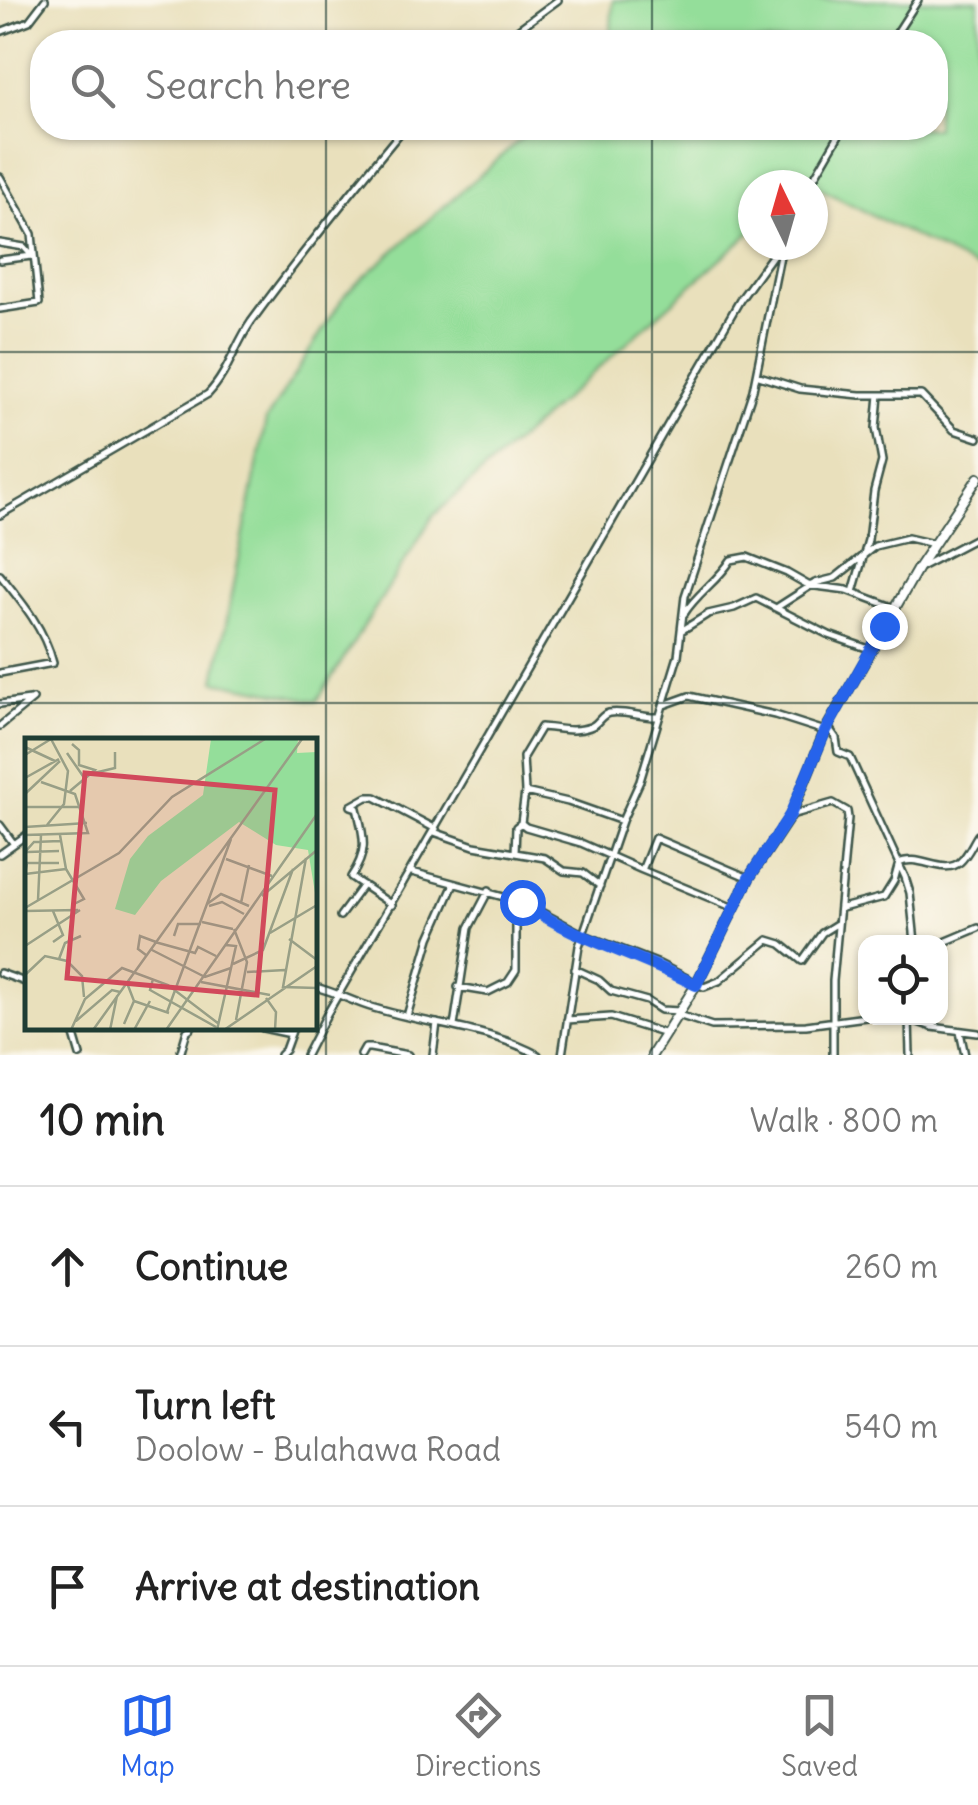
<!DOCTYPE html>
<html lang="en">
<head>
<meta charset="utf-8">
<style>
	:root { --surface:#fff; --page:#f6f6f6; --text:#222; --muted:#767676; --line:#e0e0e0; --accent:#2563eb }
	body { margin:0; font-family:Delius,sans-serif; background:var(--page); color:var(--text) }
	.controls { position:absolute; right:30px; bottom:30px; display:grid; overflow:hidden; border-radius:20px; box-shadow:0 2px 8px #0004 }
	.controls button { width:90px; height:90px; display:grid; place-items:center; padding:0; border:0; border-bottom:2px solid var(--line); background:var(--surface); color:var(--text); font:50px sans-serif }
	.compass { position:absolute; left:738px; top:170px; width:90px; height:90px; border-radius:50%; background:var(--surface); box-shadow:0 2px 8px #0004; rotate:355deg }
	.stop { position:absolute; width:30px; height:30px; margin:-22px; border:8px solid #2563eb; border-radius:50%; background:#fff }
	.stop.end { background:#2563eb; border-color:#fff; box-shadow:0 2px 10px #0008 }
	.list { margin:0; padding:0; list-style:none }
	h2 { display:flex; justify-content:space-between; align-items:center; height:130px; margin:0; padding:0 40px; font-size:42px }
	h2 small { font-size:32px; font-weight:400; color:var(--muted) }
	.list li { display:grid; grid-template-columns:65px 1fr auto; gap:30px; align-items:center; box-sizing:border-box; height:160px; padding:0 40px; border-top:2px solid var(--line) }
	.list b { display:block; font-size:38px; white-space:nowrap }
	.list p { margin:0; font-size:32px; white-space:nowrap; color:var(--muted) }
	.list em { font-size:32px; font-style:normal; color:var(--muted) }
	.icon { flex:none; width:55px; height:55px; fill:none; stroke:currentColor; stroke-width:2; stroke-linecap:round; stroke-linejoin:round }
	.map { position:relative; flex:none; width:978px; height:1055px; overflow:hidden }
	.search { position:absolute; background:var(--surface); box-shadow:0 2px 8px #0004; left:30px; right:30px; top:30px; height:110px; display:flex; align-items:center; gap:25px; box-sizing:border-box; padding:0 35px; border-radius:40px; color:var(--muted); font-size:38px }
	.sheet { height:610px; background:var(--surface) }
	nav { display:flex; justify-content:space-around; align-items:center; box-sizing:border-box; height:140px; border-top:2px solid var(--line); background:var(--surface); font-size:28px; color:var(--muted) }
	nav a { display:grid; justify-items:center; gap:5px }
	nav .on { color:var(--accent) }
	.map>svg:first-child { display:block }
	.green { fill:#94de9a; stroke:#5a8e67; stroke-width:2.5 }
	.lines { fill:none; stroke-linecap:round; stroke-linejoin:round }
	.street-casing { stroke:#3d5548; stroke-width:10 }
	.secondary-casing { stroke:#3d5548; stroke-width:12 }
	.street { stroke:#fff; stroke-width:5 }
	.secondary { stroke:#fff; stroke-width:8 }
	.route { stroke:#2563eb; stroke-width:12 }
	.grid { fill:none; stroke:#1f3d34; stroke-width:2.5; stroke-opacity:0.55 }
	.inset-road { fill:none; stroke:#989f86; stroke-width:2.5 }
	.view { fill:#d1495b; fill-opacity:0.15; stroke:#d1495b; stroke-width:5 }
	.inset-edge { fill:none; stroke:#1f3d34; stroke-width:5 }
</style>
</head>
<body>
<div class="map">
<svg width="978" height="1055" viewBox="0 0 978 1055">
	<rect width="100%" height="100%" fill="#fbf7ec"/>
	<filter id="ink" filterUnits="userSpaceOnUse"><feTurbulence type="fractalNoise" baseFrequency=".01" numOctaves="2"/><feDisplacementMap in="SourceGraphic" scale="20" xChannelSelector="R" yChannelSelector="G"/><feConvolveMatrix kernelMatrix="1 2 1 2 8 2 1 2 1" color-interpolation-filters="sRGB"/></filter>
	<filter id="wash" filterUnits="userSpaceOnUse"><feTurbulence type="fractalNoise" baseFrequency=".0048" numOctaves="4" result="noise"/><feDisplacementMap in="SourceGraphic" scale="40" xChannelSelector="R" yChannelSelector="G"/><feGaussianBlur stdDeviation="2.25" result="paint"/><feColorMatrix in="noise" values="0 0 0 0 0 0 0 0 0 0 0 0 0 0 0 0 0 1.4 0 .05"/><feComposite in="paint" operator="in"/></filter>
	<g filter="url(#wash)">
		<rect width="100%" height="100%" fill="#e9e0bc"/>
		<path class="green" d="M613,0h365v269l-165,-84 -7,-3 -53,3v45l-320,286 -116,185 -102,-20 51,-261 80,-127 187,-165h403v-86h-326z"/>
	</g>
	<g filter="url(#ink)">
		<g class="lines">
			<defs>
				<path id="street" d="M0,32l29,-11 16,-21
					M501,42l57,-42
					M891,42l27,-42
					M0,177l32,57 7,69 -39,6
					M810,185l33,-57
					M0,243l24,4 8,9
					M0,260l32,-4
					M756,375l44,14 60,6h61l33,35 24,8
					M0,515l208,-121c20,-21 27,-49 43,-72 49,-67 101,-131 153,-194
					M919,568l59,-31
					M0,575c22,27 44,53 53,88l-53,10
					M853,592l15,-52 6,-49 8,-30 -6,-33 3,-33
					M776,608l39,-25 20,-5 40,-32 33,-8 26,6
					M684,614c13,-21 34,-33 47,-54l16,-3 40,16 21,12 39,5 48,18
					M681,631l27,-17 26,-6 22,-10 73,37 43,15
					M0,704l30,-4
					M664,705l25,-9 86,19 50,16
					M0,726l33,-27
					M828,727l8,11 2,14 12,5 55,120 5,16 5,49
					M525,792l-2,-35 18,-30c16,1 33,6 49,0 9,-3 10,-12 19,-14 15,-3 33,5 49,4
					M791,815l42,-12 14,8 1,7 -15,163v74
					M521,823l4,-31 43,10 54,19
					M0,825l14,19
					M434,832l40,14 41,7 1,-26 5,-4 5,4 55,16 61,27 13,-32 94,40
					M515,853l30,5 19,13 19,2 17,13
					M0,854l28,-20
					M642,870l92,38
					M412,872l110,30 62,33 75,29 45,23 15,-6 49,-41 13,4 21,17 20,-28 16,-10
					M392,905l-41,-28c18,-27 13,-39 6,-69l-6,-2 16,-9h8l61,32
					M842,908l42,-11 10,-16 5,-18c19,-10 45,13 61,-1 8,-7 12,-18 18,-27
					M340,916l23,-31
					M915,942h10
					M940,944l38,-16
					M575,969l24,11 12,11 36,10 14,9 19,1
					M0,973l28,10
					M315,987c21,5 38,15 59,21 54,17 115,20 164,47
					M458,987l30,5 20,-10 8,-12v-44l6,-24
					M678,1015l34,11 94,-1 60,-8
					M407,1016l23,-78 24,-54
					M907,1018l25,9 46,6
					M909,1018l1,37
					M567,1020l44,-3 55,17
					M454,1026l15,-98 20,-38
					M72,1028l8,27
					M263,1028l28,6
					M960,1032l5,23
					M180,1055l7,-24 4,-3
					M280,1055l5,-5 8,-22
					M306,1055l21,-41 413,-714 40,-55
					M361,1055l4,-7h5l38,7
					M433,1055l4,-32
					M562,1055l17,-109 43,-125 18,-40 38,-125 7,-60 68,-206 29,-144"/>
				<path id="secondary" d="M652,1055l44,-70 53,-107 42,-63 34,-84 93,-163 60,-90"/>
			</defs>
			<use href="#street" class="street-casing"/>
			<use href="#secondary" class="secondary-casing"/>
			<use href="#street" class="street"/>
			<use href="#secondary" class="secondary"/>
		</g>
	</g>
	<g class="lines" filter="url(#ink)">
		<path class="route" d="M522,902c51,37 118,53 174,83l53,-107 41,-63 35,-83 59,-106"/>
	</g>
	<path class="grid" d="M326,0v42M652,0v42M326,128v927M652,128v927M0,352h978M0,703h978"/>
	<g transform="translate(25 738)">
		<rect width="292" height="292" fill="#e9e0bc"/>
		<path d="M186,1h87l-1,14 20,-1v153l-9,-55 -32,-5 -37,-23 -78,59 -26,34 -20,-6 15,-50 18,-23 55,-41z" fill="#94de9a"/>
		<path class="inset-road" d="M0,9l30,14M42,15l18,26M0,17l26,-16M69,35l21,-5v-16M0,40l34,-19M45,53l25,-21 -16,-5v-15l-7,-6M0,56l35,-33M0,69h57M22,87l17,-21 4,-33 -17,-32M0,89l62,-4M0,97l63,-2 -13,-39 -34,-12M35,97l6,34 18,30 -10,5M0,114l9,-10 26,-1M2,114l32,-1M281,120l-23,129 34,1M201,121l46,17M0,136l2,-11h32M0,136l41,-5M237,158l55,-46M13,162l3,-65M216,165l8,-38M182,166l14,-10 28,12M184,168l13,-4 22,12M0,170l94,-55 53,-56 93,-58M0,173l53,-1M28,173l10,24 -10,7M177,184l31,7M209,191l13,33 -11,58M245,195l47,-28M149,198l4,-12h23M264,201l28,21M130,204l40,11 3,-6 18,9M0,208l55,-36M125,211l55,28 26,-9M121,217l-8,-6 2,-13 16,6M34,221l6,-16 16,-7M208,226l30,-14 30,-81M222,234l38,-2M0,237l20,-19 22,5 15,15 2,21M128,241l-3,11 66,37M176,244l69,13M241,260l10,14 -1,18M109,263l35,12M142,274l64,-173M51,283l36,-31 8,2M99,286l10,-23 -7,-18M46,292l14,-31 37,-31 46,17 51,39M68,292l209,-291M85,292l7,-34M109,292l16,-29M141,292l151,-216M192,292l19,-84 -10,-1M199,292l93,-64"/>
		<path class="view" d="M60,35l190,17 -18,205 -190,-17z"/>
		<rect width="292" height="292" class="inset-edge"/>
	</g>
</svg>
<div class="controls">
<button><svg class="icon" aria-label="locate" viewBox="0 0 24 24"><circle cx="12" cy="12" r="6"/><path d="M12 2v4M12 18v4M2 12h4M18 12h4"/></svg></button>
</div>
<svg class="compass" viewBox="-18 -18 36 36"><path d="M0-13l5 13h-10z" fill="#e53935"/><path d="M0 13l5-13h-10z" fill="#767676"/></svg>
<div class="stop" style="left:522px;top:902px"></div>
<div class="stop end" style="left:884px;top:626px"></div>
<div class="search"><svg class="icon" aria-label="search" viewBox="0 0 24 24"><circle cx="10" cy="10" r="6"/><path d="M15 15l6 6"/></svg>Search here</div>
</div>
<section class="sheet">
<h2>10 min<small>Walk · 800 m</small></h2>
<ul class="list">
<li><svg class="icon" aria-label="ahead" viewBox="0 0 24 24"><path d="M12 20V5M6 11l6-6 6 6"/></svg><div><b>Continue</b></div><em>260 m</em></li>
<li><svg class="icon" aria-label="left" viewBox="0 0 24 24"><path d="M17 20v-9H6M10 6l-5 5 5 5"/></svg><div><b>Turn left</b><p>Doolow - Bulahawa Road</p></div><em>540 m</em></li>
<li><svg class="icon" aria-label="arrive" viewBox="0 0 24 24"><path d="M6 21V4h12l-3 4 3 4H6"/></svg><div><b>Arrive at destination</b></div></li>
</ul>
</section>
<nav>
<a class="on"><svg class="icon" aria-label="map" viewBox="0 0 24 24"><path d="M3 6l6-2 6 2 6-2v14l-6 2-6-2-6 2zM9 4v14M15 6v14"/></svg>Map</a>
<a><svg class="icon" aria-label="directions" viewBox="0 0 24 24"><path d="M12 3l9 9-9 9-9-9zM9 14v-3h6M13 9l2 2-2 2"/></svg>Directions</a>
<a><svg class="icon" aria-label="saved" viewBox="0 0 24 24"><path d="M7 4h10v16l-5-4-5 4z"/></svg>Saved</a>
</nav>
</body>
</html>
